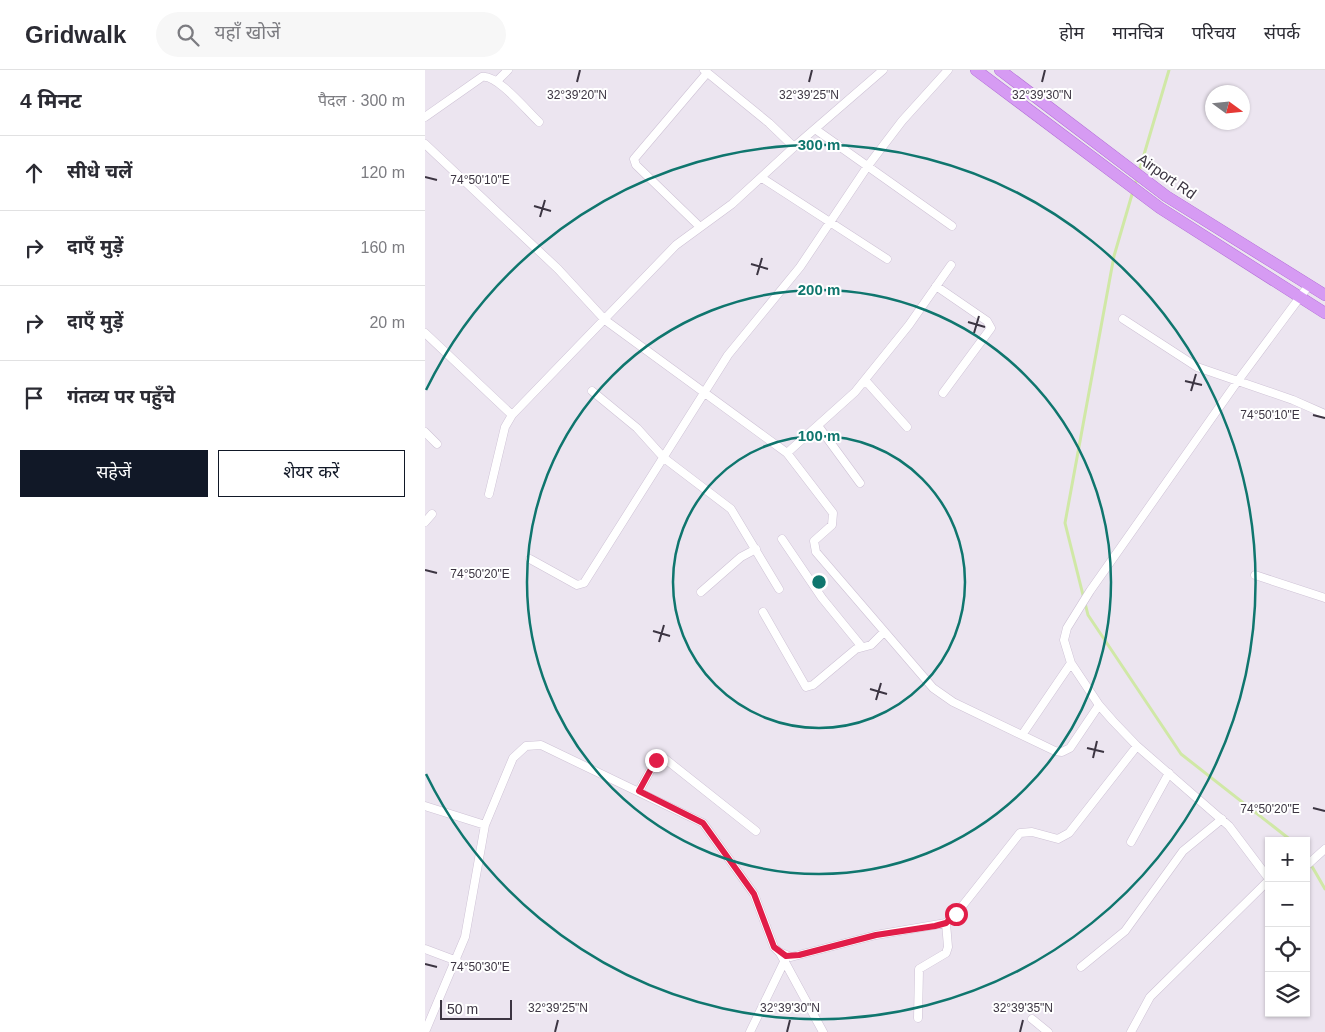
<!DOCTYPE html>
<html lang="hi">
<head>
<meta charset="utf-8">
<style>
	:root { --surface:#fff; --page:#f7f7f7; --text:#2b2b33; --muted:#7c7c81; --line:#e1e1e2; --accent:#111827 }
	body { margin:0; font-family:Helvetica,"Noto Sans Devanagari",sans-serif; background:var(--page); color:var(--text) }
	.controls { position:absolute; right:15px; bottom:15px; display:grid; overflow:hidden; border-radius:0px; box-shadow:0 1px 4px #0004 }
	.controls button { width:45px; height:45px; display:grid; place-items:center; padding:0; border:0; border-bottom:1px solid var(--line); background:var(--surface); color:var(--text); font:25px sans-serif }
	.compass { position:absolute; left:780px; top:15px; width:45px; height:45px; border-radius:50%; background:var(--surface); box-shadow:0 1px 4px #0004; rotate:105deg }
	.scale { position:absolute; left:15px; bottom:12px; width:72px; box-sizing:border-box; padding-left:5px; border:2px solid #3c3542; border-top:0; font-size:14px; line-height:18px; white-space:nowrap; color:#3c3542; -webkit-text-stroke:4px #fff; paint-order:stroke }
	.stop { position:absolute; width:15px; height:15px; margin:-11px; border:4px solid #e11d48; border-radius:50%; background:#fff }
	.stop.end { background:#e11d48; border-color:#fff; box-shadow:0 1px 5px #0008 }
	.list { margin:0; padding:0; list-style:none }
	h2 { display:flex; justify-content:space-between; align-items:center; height:65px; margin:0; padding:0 20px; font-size:21px }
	h2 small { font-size:16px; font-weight:400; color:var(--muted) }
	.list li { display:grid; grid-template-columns:32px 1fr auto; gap:15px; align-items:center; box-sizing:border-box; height:75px; padding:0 20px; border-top:1px solid var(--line) }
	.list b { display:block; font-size:19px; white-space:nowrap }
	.list em { font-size:16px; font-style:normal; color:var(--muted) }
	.actions { display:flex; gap:10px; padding:15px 20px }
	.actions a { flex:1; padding:11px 0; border:1px solid var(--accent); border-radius:0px; text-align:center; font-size:18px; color:var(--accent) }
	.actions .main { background:var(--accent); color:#fff }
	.icon { flex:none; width:28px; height:28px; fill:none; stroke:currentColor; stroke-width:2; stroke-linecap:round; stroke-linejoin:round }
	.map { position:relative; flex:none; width:900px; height:962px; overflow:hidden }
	header { display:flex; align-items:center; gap:30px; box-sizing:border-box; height:70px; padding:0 25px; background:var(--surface); border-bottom:1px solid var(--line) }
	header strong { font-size:24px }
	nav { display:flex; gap:28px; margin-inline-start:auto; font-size:18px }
	.search { width:350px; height:45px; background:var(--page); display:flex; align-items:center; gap:12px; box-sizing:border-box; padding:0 18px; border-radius:28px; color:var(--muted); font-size:19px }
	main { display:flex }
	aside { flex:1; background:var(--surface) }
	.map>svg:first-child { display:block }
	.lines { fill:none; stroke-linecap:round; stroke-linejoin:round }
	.stream { stroke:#d0e8a6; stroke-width:3 }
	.street-casing { stroke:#cec2d5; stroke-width:9 }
	.primary-casing { stroke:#b16dd6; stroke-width:12 }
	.street { stroke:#fff; stroke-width:8 }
	.primary { stroke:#d69bf3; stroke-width:11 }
	.route { stroke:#e11d48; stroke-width:6 }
	.ticks { fill:none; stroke:#3c3542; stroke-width:2 }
	.ring { fill:none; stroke:#0f766e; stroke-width:2.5 }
	.labels { text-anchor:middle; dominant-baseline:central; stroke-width:4; stroke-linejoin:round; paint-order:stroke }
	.street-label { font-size:15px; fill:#3c3542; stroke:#fff }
	.ticks-label { font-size:12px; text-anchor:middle; fill:#3c3542; stroke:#fff; stroke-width:4; stroke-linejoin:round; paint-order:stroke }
	.centre { fill:#0f766e; stroke:#fff; stroke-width:2.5 }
	.ring-label { font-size:15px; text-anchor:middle; font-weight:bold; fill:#0f766e; stroke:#fff; stroke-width:4; stroke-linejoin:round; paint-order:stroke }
</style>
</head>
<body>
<header>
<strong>Gridwalk</strong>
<div class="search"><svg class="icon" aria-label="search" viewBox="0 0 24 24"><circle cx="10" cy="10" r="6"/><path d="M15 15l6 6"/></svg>यहाँ खोजें</div>
<nav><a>होम</a><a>मानचित्र</a><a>परिचय</a><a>संपर्क</a></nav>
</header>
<main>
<aside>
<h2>4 मिनट<small>पैदल · 300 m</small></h2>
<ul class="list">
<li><svg class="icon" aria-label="ahead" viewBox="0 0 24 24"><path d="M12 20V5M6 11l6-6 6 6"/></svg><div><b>सीधे चलें</b></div><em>120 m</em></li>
<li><svg class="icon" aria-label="right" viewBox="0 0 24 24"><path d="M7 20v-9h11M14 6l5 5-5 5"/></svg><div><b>दाएँ मुड़ें</b></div><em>160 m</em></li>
<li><svg class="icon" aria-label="right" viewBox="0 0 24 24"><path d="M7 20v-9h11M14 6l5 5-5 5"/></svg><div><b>दाएँ मुड़ें</b></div><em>20 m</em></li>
<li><svg class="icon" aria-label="arrive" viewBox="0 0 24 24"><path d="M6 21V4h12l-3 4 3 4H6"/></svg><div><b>गंतव्य पर पहुँचे</b></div></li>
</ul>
<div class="actions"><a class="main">सहेजें</a><a>शेयर करें</a></div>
</aside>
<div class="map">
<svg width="900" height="962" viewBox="0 0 900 962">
	<rect width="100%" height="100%" fill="#ece5f0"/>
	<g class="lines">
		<path class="stream" d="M710,115l34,-115
			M708,121l-19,65 -49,267 23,92 93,139 111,87
			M881,786l19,33"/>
		<defs>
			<path id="street" d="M279,0l65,53 25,24
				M72,11l11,-11
				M0,47l57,-40c15,-3 45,34 57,45
				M390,59l137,97
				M0,74l133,125 47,51 182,133 46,60 -1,12 -18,16 2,11 117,136 20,14 102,49 7,1 8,-4 29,-43
				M337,108l125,81
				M274,156l-63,-61 -2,-6 73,-86
				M511,216l51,35 4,7 -48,65
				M698,249l74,48 96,33 32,14
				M0,263l87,82
				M440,310l42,47
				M167,321l45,37 27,30 67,51 48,80
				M394,357l41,56
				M0,362l12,12
				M362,383l68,-61 54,-67 42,-60
				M64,424l16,-67 7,-12 164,-170 56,-41 62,-57 89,-77
				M0,452l7,-8
				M357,469l40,59 40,49
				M105,489l47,26 7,-2 144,-228 72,-88 67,-100 35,-46 46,-51
				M830,505l70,23
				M276,522l40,-35 15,-8
				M338,542l43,75 7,-2 43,-36 15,-4 13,-13
				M597,665l49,-72
				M214,721l17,-31 8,-2 92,73
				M0,736l60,19
				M706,772l38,-69
				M881,796l19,-17
				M844,809l-40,-53 -92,-80 -24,-25 -14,-16 -28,-42 -7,-23 3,-12 23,-37 147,-209 72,-97
				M0,879l32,12
				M355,883l43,79
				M656,897l44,-36 58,-80 39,-32
				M493,948l1,-49 27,-16 2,-6 -2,-24
				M607,949l16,13
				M0,962l40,-95 20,-112 28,-67 13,-12 15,-1 162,78 51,71 20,53 5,5 12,5 85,-22 70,-12 10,-9 64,-81 12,-1 26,7 11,-6 68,-87
				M325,962l34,-70
				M706,962l19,-35 119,-117"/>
			<path id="primary" d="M551,0l184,138 165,105
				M575,0l166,126 159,99"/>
		</defs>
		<use href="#street" class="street-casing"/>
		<use href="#primary" class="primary-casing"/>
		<use href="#street" class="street"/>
		<use href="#primary" class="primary"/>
	</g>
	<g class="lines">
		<path class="route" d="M231,690l-17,31 64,32 51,71 20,53 12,9 13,-1 77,-20 59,-9 11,-3 10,-9"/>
	</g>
	<path class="ticks" d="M152,12l3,-12M384,12l3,-12M617,12l3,-12M0,107l12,3M109,136l17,5M115,147l5,-17M326,194l17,5M332,205l5,-17M543,252l17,5M549,263l5,-17M760,311l17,4M766,321l5,-17M888,345l12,3M0,500l12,3M228,561l17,5M234,572l5,-17M445,619l17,5M451,630l5,-17M662,678l17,4M668,688l4,-17M888,738l12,3M0,894l12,3M130,962l3,-12M362,962l3,-12M595,962l3,-12"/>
	<g class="ring">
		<circle cx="394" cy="512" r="146"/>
		<circle cx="394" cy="512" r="292"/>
		<path d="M1 320A437 437 0 1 1 1 704"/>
	</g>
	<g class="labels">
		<g class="street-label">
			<text transform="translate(742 106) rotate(35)">Airport Rd</text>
		</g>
	</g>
	<g class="ticks-label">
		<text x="152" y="29">32°39'20"N</text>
		<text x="384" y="29">32°39'25"N</text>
		<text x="617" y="29">32°39'30"N</text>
		<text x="55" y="114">74°50'10"E</text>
		<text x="845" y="349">74°50'10"E</text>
		<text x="55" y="508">74°50'20"E</text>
		<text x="845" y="743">74°50'20"E</text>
		<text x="55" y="901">74°50'30"E</text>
		<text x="133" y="942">32°39'25"N</text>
		<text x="365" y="942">32°39'30"N</text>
		<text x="598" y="942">32°39'35"N</text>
	</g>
	<circle cx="394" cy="512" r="8" class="centre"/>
	<g class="ring-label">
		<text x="394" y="80">300 m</text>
		<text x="394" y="225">200 m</text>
		<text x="394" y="371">100 m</text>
	</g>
</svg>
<div class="controls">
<button>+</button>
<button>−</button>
<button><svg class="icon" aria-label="locate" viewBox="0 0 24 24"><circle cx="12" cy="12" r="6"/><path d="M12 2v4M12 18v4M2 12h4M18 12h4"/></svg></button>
<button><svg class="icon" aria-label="layers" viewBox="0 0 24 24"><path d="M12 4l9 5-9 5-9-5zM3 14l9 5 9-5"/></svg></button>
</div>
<svg class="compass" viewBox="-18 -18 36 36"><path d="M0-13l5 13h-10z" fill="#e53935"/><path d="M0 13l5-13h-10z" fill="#7c7c81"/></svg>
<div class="scale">50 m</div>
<div class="stop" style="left:531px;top:844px"></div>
<div class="stop end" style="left:231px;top:690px"></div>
</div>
</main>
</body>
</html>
